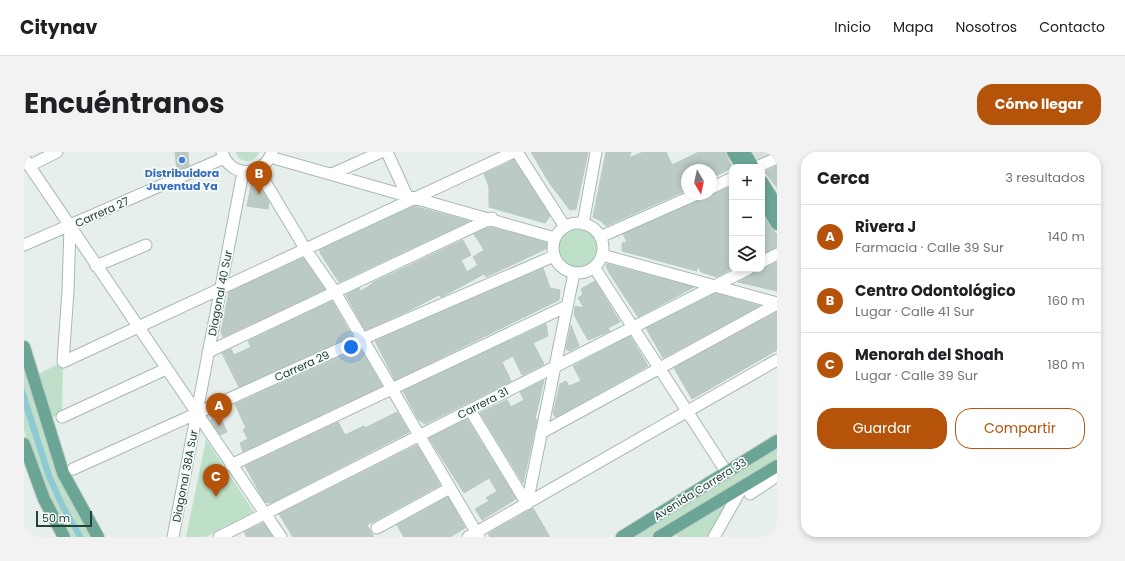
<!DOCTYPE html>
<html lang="es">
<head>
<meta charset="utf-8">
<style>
	:root { --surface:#fff; --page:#f2f2f2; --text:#202124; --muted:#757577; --line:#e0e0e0; --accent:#b45309 }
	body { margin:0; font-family:Poppins,sans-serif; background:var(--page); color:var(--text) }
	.controls { position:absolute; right:12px; top:12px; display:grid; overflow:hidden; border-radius:8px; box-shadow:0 2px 6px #0003 }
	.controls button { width:36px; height:36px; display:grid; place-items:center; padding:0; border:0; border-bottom:1px solid var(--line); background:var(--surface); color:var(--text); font:20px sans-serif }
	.compass { position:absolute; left:657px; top:12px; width:36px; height:36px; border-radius:50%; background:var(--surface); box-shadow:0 2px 6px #0003; rotate:171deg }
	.scale { position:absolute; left:12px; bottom:10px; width:56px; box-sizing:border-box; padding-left:4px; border:2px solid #24423a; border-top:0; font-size:11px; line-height:14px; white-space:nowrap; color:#24423a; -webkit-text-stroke:3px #f7fbf9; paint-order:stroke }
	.you { position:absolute; left:327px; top:195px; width:14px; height:14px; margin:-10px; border:3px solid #fff; border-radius:50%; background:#1a73e8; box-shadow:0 0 0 6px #1a73e833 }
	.badge { display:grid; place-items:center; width:26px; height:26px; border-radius:50%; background:var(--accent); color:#fff; font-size:13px; font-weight:700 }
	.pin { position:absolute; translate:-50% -33px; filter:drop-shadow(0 1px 2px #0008) }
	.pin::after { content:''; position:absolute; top:21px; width:14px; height:12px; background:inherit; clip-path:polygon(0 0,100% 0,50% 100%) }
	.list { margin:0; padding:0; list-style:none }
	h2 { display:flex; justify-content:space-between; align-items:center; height:52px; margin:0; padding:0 16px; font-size:17px }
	h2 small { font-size:13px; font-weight:400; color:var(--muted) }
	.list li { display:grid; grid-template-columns:26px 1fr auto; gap:12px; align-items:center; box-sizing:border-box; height:64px; padding:0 16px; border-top:1px solid var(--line) }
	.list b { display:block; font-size:15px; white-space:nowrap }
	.list p { margin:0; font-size:13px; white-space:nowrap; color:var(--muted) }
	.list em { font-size:13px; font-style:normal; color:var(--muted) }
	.actions { display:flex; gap:8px; padding:12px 16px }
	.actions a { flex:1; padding:9px 0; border:1px solid var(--accent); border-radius:16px; text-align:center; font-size:14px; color:var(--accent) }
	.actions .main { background:var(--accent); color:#fff }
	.icon { flex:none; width:22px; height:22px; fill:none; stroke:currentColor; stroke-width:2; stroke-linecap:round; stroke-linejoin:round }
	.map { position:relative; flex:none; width:753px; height:385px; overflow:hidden; border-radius:16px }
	header { display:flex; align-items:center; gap:24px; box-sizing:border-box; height:56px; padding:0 20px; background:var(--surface); border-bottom:1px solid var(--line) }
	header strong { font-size:19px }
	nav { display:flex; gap:22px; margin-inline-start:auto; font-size:14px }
	.intro { display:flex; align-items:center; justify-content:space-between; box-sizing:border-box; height:96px; padding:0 24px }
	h1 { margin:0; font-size:28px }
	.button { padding:10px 18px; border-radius:16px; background:var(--accent); color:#fff; font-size:14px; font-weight:700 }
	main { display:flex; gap:24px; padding:0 24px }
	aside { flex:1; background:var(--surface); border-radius:16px; box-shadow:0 2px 6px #0003 }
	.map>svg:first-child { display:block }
	.built { fill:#d4dfda }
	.green { fill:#bfe0c8 }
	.water { fill:#8ec9d4 }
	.building { fill:#bbcac4; stroke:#b8c9c2 }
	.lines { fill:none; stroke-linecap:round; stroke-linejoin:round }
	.minor-casing { stroke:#a8b8b2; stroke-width:13 }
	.major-casing { stroke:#c2cac8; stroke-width:14 }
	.minor { stroke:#fff; stroke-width:11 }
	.major { stroke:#6aa596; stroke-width:12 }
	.shop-dot { fill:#3f7fe0; stroke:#f7fbf9; stroke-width:1.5 }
	.labels { text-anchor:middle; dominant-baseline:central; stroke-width:3.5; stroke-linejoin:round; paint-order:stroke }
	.shop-label { font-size:11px; font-weight:bold; fill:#366cbe; stroke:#f7fbf9 }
	.street-label { font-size:11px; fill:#24423a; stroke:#f7fbf9 }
</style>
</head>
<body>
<header>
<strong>Citynav</strong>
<nav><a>Inicio</a><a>Mapa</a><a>Nosotros</a><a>Contacto</a></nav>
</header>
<div class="intro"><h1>Encuéntranos</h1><a class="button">Cómo llegar</a></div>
<main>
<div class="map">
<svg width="753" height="385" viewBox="0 0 753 385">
	<rect width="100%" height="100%" fill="#e6efeb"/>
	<path class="built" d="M728,0h25v1l-19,8z"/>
	<path class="green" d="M211,0h24c-3,9 -11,11 -19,7z
		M534 96a20 20 0 1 1 40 0a20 20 0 1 1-40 0Z
		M0,210l69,175h-23c-19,-33 -37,-70 -46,-107 0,-16 0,-50 0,-68z
		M39,210l-1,51 -11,5 -13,-44z
		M182,287l48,73 -48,25h-20z
		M753,293v16l-125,76h-23z
		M707,348l-21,37h-32l-4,-4z"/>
	<path class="water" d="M0,235l28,88 13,29 19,33h-7l-17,-29 -14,-31 -22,-68z"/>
	<path class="building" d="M151,0h13l1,14 -12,5z
		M507,0h57l-12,57 -6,1 -20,-26z
		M582,0h25l-2,6 14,-6h23l6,13 27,-13h26l7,16 -21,10v-8h-24v20l-81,36 -5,-5 -8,-4z
		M490,8l36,56 -5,7 -56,-16v-20l-5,-13z
		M753,14v22l-12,-16z
		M234,32l11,18 -1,7 -21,-3 4,-20z
		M708,34v82l-15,9 -16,-5 -4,-7v6l-75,-20v-8l5,-1 -4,-8 77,-34 7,-6h7z
		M390,54l55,15 -130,61 -19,-29v-3z
		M738,62l9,14 6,6v13l-15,7z
		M466,75l57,16 1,5 -62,29 -2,-3 -39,21 -4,2 -2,-2 -31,16 -43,19 -19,-35 13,-7 2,3 11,-7v-1l91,-43 8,15 -10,5 6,12 11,-7 -5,-8 11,-7 -10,-16z
		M279,106l22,31 -102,48 -2,-5 8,-40z
		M753,110v29l-39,-9 13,-7 4,-6 10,-1z
		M583,112l87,23 -56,30 -28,-43 -4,-8z
		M519,116l7,20 10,2 -1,10 -164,80 -20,-39z
		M571,129l25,41 -12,6 2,3 -22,9 -14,-25 1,-9 9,2 -6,-10 5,-4 -2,-5z
		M691,141l45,13 -97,52 -17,-30z
		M308,149l20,35 -113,51 -17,-34 9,-4 3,6 17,-8 -3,-6z
		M753,160v38l-85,49 -18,-31z
		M522,172l2,12 -15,7 11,21 -22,11 -9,-19 -11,6 9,19 -86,43 -7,-5 -15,-28z
		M547,173l8,21 -10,5 -3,-2z
		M606,184l18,30 -92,51 -3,-3 7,-30 6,-3 3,5 12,-5 -8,-15z
		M336,196l22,38 -139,66 -3,-9 8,-4 -5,-9 3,-2 -11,-24z
		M520,228l-9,39 2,1 -14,63 -43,-70 27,-13 4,7 13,-7 -4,-8z
		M373,260l12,20 -138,71 -6,-1 -20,-36 93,-44 7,13 19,-9 1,2z
		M195,262l8,18 -7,3 -9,-14 2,-4z
		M443,267l49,80 -34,21 -7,-11 14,-8 -3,-3 11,-7 -8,-13 -25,15 -35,-55z
		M393,293l23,40 -73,40 7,12h-81l-14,-23z
		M424,345l17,31 -15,9h-46l-7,-12z
		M509,356l17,29h-60l-2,-3z
		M239,371l10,14h-26l-3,-5z"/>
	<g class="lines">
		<defs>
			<path id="minor" d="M198,0c8,26 41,26 50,0
				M363,0l20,44
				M493,0l48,75
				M246,5l285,81
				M0,6l257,379
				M5,14l28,-14
				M733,15l20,-9
				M234,18l48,80 29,42 144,245
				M308,22l49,-22
				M687,36l21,-10
				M529 96a25 25 0 1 1 50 0a25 25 0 1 1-50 0Z
				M559,72l13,-72
				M46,74l-2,65 -5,71 451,-210
				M576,85l97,-43
				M0,93l200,-87
				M578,103l175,48
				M738,110l15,-8
				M72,114l50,-21
				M570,115l133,206
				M184,200l284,-134
				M446,258l57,94
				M38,265l104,-48
				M517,281l236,-129
				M207,313l336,-159
				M49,317l289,-130 192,-83
				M726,342l27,-18
				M503,352l47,-231
				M353,376l73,-40
				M149,385l70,-365
				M195,385l529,-268
				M444,385l309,-177
				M690,385l29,-51"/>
			<path id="major" d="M709,0l9,15
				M720,0l9,15
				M738,30l15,24
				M738,47l15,25
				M0,195l39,126 35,64
				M0,292l20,55 20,38
				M598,385l155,-96
				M635,385l118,-71"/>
		</defs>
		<use href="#minor" class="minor-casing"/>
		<use href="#major" class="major-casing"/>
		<use href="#minor" class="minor"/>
		<use href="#major" class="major"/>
	</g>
	<circle class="shop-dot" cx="158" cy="8" r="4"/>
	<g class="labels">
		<g class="shop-label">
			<text x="158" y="21">Distribuidora<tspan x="158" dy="13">Juventud Ya</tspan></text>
		</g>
		<g class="street-label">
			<text transform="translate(78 60) rotate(-24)">Carrera 27</text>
			<text transform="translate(196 141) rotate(-79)">Diagonal 40 Sur</text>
			<text transform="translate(278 214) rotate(-24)">Carrera 29</text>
			<text transform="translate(459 251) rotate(-27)">Carrera 31</text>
			<text transform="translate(161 324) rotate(-79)">Diagonal 38A Sur</text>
			<text transform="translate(676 337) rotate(-32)">Avenida Carrera 33</text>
		</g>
	</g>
</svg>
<div class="controls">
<button>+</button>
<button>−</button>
<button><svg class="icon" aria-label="layers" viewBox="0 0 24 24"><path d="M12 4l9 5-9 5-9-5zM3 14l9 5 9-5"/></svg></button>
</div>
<svg class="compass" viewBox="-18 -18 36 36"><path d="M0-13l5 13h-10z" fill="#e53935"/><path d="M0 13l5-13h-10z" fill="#757577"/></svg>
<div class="scale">50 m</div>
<div class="you"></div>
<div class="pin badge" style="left:195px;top:274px">A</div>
<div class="pin badge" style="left:235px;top:42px">B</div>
<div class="pin badge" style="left:192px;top:345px">C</div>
</div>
<aside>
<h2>Cerca<small>3 resultados</small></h2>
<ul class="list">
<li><span class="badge">A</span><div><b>Rivera J</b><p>Farmacia · Calle 39 Sur</p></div><em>140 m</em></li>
<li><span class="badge">B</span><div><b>Centro Odontológico</b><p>Lugar · Calle 41 Sur</p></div><em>160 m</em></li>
<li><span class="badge">C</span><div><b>Menorah del Shoah</b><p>Lugar · Calle 39 Sur</p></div><em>180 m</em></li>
</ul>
<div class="actions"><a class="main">Guardar</a><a>Compartir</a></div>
</aside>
</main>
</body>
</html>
